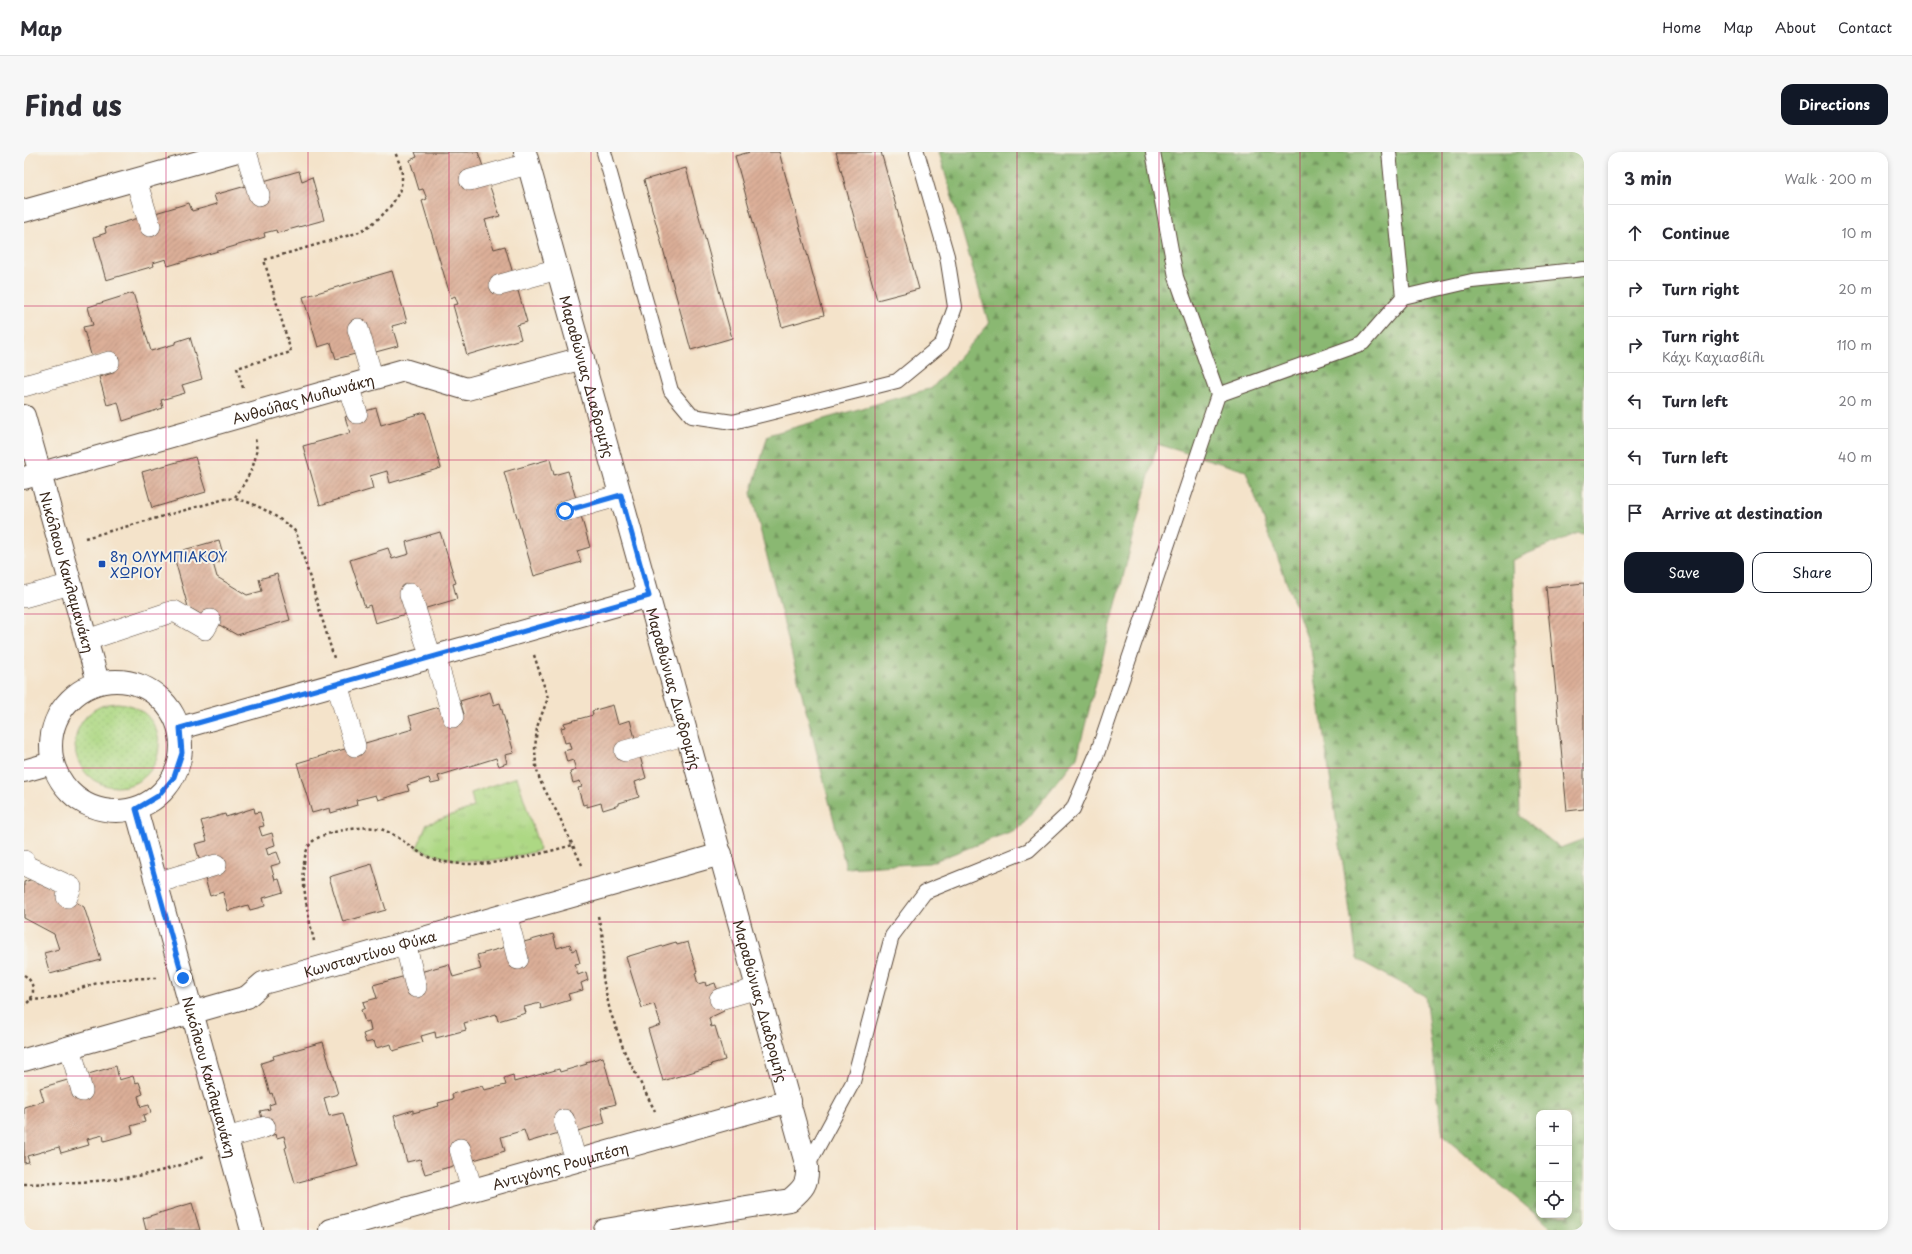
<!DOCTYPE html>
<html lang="en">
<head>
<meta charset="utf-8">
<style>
	:root { --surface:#fff; --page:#f7f7f7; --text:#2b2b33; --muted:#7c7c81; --line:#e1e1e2; --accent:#111827 }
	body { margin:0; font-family:"Playpen Sans",sans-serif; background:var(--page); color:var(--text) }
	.controls { position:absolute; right:12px; bottom:12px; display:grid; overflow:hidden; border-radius:8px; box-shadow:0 2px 6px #0003 }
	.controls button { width:36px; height:36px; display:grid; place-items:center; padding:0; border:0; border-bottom:1px solid var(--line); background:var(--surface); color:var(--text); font:20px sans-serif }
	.stop { position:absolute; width:12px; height:12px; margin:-9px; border:3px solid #1a73e8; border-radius:50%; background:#fff }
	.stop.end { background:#1a73e8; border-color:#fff; box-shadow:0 1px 4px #0008 }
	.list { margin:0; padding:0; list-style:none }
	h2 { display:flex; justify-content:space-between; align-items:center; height:52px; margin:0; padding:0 16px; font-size:17px }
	h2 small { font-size:13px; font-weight:400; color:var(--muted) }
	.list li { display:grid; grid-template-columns:26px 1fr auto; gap:12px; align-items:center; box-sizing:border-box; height:56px; padding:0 16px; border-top:1px solid var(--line) }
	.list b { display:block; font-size:15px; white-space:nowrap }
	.list p { margin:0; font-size:13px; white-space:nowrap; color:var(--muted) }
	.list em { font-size:13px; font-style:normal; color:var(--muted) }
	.actions { display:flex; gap:8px; padding:12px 16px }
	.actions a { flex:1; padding:9px 0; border:1px solid var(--accent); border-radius:12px; text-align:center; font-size:14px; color:var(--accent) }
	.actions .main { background:var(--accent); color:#fff }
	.icon { flex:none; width:22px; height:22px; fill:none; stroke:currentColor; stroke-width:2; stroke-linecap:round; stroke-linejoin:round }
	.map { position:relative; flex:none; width:1560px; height:1078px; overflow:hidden; border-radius:12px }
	header { display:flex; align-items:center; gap:24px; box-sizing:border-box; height:56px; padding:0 20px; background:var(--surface); border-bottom:1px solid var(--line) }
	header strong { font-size:19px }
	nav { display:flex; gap:22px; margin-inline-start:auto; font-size:14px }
	.intro { display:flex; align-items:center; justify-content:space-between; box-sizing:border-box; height:96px; padding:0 24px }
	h1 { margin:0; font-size:28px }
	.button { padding:10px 18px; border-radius:12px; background:var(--accent); color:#fff; font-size:14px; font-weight:700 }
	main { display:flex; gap:24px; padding:0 24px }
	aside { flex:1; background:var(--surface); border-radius:12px; box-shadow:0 2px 6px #0003 }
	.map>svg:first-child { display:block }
	.grass { fill:url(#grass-dots); stroke:#748151 }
	.forest { fill:url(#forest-firs); stroke:#627148; fill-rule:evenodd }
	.park { fill:url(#park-tufts); stroke:#748151 }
	.building { fill:url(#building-hatch) }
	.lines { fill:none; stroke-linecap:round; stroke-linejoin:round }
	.service-casing { stroke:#574638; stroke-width:16 }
	.pedestrian-casing { stroke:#574638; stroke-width:22 }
	.minor-casing { stroke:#574638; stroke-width:24 }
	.tertiary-casing { stroke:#574638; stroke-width:24 }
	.path { stroke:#574638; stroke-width:2.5; stroke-dasharray:3 3; stroke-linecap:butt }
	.service { stroke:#fff; stroke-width:14 }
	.pedestrian { stroke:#fff; stroke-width:21 }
	.minor { stroke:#fff; stroke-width:22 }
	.tertiary { stroke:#fff; stroke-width:22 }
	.route { stroke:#1a73e8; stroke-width:5 }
	.grid { fill:none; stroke:#c2185b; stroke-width:1; stroke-opacity:0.55 }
	.transit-dot { fill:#1a4fb4; stroke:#f7f3e8; stroke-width:1.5 }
	.labels { text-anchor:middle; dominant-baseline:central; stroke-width:4; stroke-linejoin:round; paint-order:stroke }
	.street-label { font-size:14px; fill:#3b2a1e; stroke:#f7f3e8 }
	.transit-label { font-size:14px; fill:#164399; stroke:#f7f3e8; text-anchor:start }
</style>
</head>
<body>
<header>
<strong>Map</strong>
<nav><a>Home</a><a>Map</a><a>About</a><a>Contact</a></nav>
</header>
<div class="intro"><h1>Find us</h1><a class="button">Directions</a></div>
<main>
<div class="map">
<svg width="1560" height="1078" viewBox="0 0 1560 1078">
	<defs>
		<pattern id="grass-dots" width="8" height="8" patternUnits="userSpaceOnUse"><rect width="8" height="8" fill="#add884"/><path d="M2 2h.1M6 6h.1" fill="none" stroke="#96ba72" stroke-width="1.8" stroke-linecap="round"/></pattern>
		<pattern id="forest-firs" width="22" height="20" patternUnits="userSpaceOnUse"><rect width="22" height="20" fill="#8ab872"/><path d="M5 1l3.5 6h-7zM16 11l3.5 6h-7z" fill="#72965d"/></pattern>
		<pattern id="park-tufts" width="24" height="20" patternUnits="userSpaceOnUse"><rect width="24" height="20" fill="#add884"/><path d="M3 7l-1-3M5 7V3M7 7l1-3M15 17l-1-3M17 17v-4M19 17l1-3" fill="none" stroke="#96ba72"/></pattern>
		<pattern id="building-hatch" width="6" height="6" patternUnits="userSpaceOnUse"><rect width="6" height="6" fill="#dcaf98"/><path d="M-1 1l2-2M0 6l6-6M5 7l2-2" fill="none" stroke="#b48f7b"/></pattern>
	</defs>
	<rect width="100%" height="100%" fill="#f7f3e8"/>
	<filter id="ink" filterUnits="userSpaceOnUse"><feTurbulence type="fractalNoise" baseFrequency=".025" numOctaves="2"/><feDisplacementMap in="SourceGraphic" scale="8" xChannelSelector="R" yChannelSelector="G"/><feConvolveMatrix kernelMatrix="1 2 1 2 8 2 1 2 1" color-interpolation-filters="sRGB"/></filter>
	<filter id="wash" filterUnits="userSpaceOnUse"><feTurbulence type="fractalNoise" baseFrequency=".012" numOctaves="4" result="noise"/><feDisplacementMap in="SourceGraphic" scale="16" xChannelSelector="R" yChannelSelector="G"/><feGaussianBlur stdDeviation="0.9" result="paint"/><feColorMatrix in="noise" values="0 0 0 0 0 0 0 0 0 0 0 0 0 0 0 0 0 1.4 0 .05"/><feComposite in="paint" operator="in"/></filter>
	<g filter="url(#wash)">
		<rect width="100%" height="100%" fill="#f4e3ca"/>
		<path class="grass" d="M51 593a42 42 0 1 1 84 0a42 42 0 1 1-84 0Z"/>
		<path class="forest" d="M915,0h645v382l-6,-1 -66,27 8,256 40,32 24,-9v391h-30l-111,-94 -18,-140 -68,-37 -46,-310 -65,-178 -89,-27 -80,313 -57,71 -91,35 -83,5 -95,-375 17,-58 164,-47 57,-64zM1515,961h30v102h-30z"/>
		<path class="park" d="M493,625l23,73c-43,13 -81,17 -123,-2l10,-24 47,-17 -3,-14z"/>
		<g id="blocks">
			<path class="building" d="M391,0h63l22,64 -15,4 9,29 11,-3 22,76 -10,3 4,14 -54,16 -14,-50 5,-1 -3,-8 -4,2 -29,-97 5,-2 -4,-10 -4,1 -9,-30 7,-3z
				M726,0h29l45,163 -42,12 -47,-171z
				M812,0h45l38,137 -42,11z
				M662,16l46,170 -41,12 -47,-170z
				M275,19l3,10 10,-4 12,43 -47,13 -1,-3 -12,3 1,4 -97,29 -2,-7 -13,4 1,3 -48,14 -12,-43 12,-4 -1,-5 84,-25 3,8 15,-4 10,-3 -3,-9z
				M368,119l15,51 -15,4 6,20 -26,7h-13l-23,6 -5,-16 -13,4 -15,-50z
				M109,141l18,58 24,-7v-2l15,-5 12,42 -20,6 3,8 -24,7 2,8 -40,13 -5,-19 -11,3 -8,-28 14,-4 -6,-20 -15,5 -9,-31 10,-2 -5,-18z
				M352,256l5,17 44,-13 16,56 -51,15 -3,-12 -17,5 3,13 -53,16 -17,-59 47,-13 -5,-16z
				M171,305l11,35 -54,16 -10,-36z
				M526,307l4,16 14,-4 22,76 -13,4 4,11 -47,14 -30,-104z
				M416,380l16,51 -3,1 4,15 -82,24 -5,-18 -5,2 -15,-47 38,-12 4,11 17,-5 -3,-12z
				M195,388l6,21 -12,2 4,14 30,18 15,-4 -3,-12 18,-5 13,46 -53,15 -49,-28 -15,-54z
				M1560,431v226l-17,2 -21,-224z
				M466,540l4,13 6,-2 14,50 -9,2 2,8 -8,3 -3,-8 -58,18 2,6 -9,2 -2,-6 -22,7 2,6 -31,9 -2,-5 -20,5 1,5 -26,8 -1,-5 -18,5 -15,-50 116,-34 -4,-13 30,-9 14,10 11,-3 -4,-13z
				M589,553l5,19 12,-4 16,58 -11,4 4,15 -20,6v2l-16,5 -2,-7 -14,4v-3l-4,1 -5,-17 4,-1 -2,-6 -7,2 -3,-11 6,-2 -3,-10 -6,2 -3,-11 7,-2 -2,-7 -4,1 -4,-15 4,-1 -1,-4 29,-8 -1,-4z
				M230,656l1,5 5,-1 4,14 -5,1 3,9 10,-3 3,12 -9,3 2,7 9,-3 4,11 -10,3 4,14 4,-1 4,13 -20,6 2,8 -15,4 -2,-5 -20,6 -5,-19 -13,4 -15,-52 12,-3 -6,-20 24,-7 1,3z
				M348,712l14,46 -43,12 -14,-45z
				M12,726l48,29 17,53 -51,14 -6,-21 15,-4 -5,-15 -30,-16v-36z
				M529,782l4,14 13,-4 2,7 4,-2 4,14 -5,1 3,11 8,-3 2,8 -7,3 2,7 -15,4 2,6 -29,9 -1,-6 -16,4 2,6 -28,8 -2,-7 -32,9 2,7 -30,8 -1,-6 -14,4 2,6 -30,9 -2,-7 -15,4 -2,-7 -8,2 -3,-9 8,-3 -2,-10 -4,1 -4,-12 4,-2 -2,-6 14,-4 -4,-13 76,-21 4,13 28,-8 -4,-14z
				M652,790l1,3 11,-3 9,30 -2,1 3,11 7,-2 1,4 9,-3 9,28 -15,7 2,9 4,-1 10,34 -14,4 1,2 -49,15 -15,-52 13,-4 -7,-21 -12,4 -16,-51z
				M299,890l15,52 -14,4 5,18 14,-3 15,53 -63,17 -10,-35 2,-1 -3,-11 -7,2 -1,-4 -9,3 -7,-26 10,-2 -1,-4 6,-2 -3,-10 -2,1 -9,-31 13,-4 -1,-3z
				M579,905l13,47 -15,4 4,15 -31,9h-12l-34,10 -4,-12 -23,7 4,14 -80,23 -5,-15 -13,3 -13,-46 19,-6v3l26,-7 -1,-3 15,-4 -1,-5 30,-8 2,4 22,-5 -2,-7 9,-3 1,7 45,-13 1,3 27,-8 -1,-2z
				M92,914l3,14 14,-4 2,7 4,-1 4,12 -5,2 3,11 8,-2 2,8 -8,2 2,7 -14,4 2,7 -29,8 -1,-6 -16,4 2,6 -28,8 -2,-6 -32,9 2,6 -5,1v-56l20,-6 -4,-13z
				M168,1051l8,27h-54l-3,-12z"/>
		</g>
	</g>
	<g filter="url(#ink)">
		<use href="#blocks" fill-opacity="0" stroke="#574638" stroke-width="1"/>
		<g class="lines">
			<defs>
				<path id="service" d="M580,0l67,239 21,25 41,6 164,-41 45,-37 13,-37 -8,-51 -30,-104
					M1379,145l69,-16 112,-12
					M1194,243l145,-52 40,-46 -14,-145
					M783,1015l46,-85 39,-146 33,-44 104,-42 44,-41 25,-58 120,-356 -42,-118 -23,-125"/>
				<path id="pedestrian" d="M222,0l13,43
					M112,28l14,46
					M446,28l58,-16
					M476,133l58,-16
					M334,177l15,50
					M0,234l85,-24
					M324,234l9,27
					M541,359l56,-16
					M386,442l21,63
					M0,445l47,-13
					M63,488l87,-29 31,18 5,-9
					M411,504l18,61
					M313,532l18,62
					M601,599l63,-17
					M0,709l2,5 45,21 -4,10
					M132,731l60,-18
					M482,762l12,45
					M381,791l11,44
					M696,847l38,-11
					M46,895l12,44
					M540,968l12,41
					M202,986l39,-11
					M436,997l12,41"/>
				<g id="minor">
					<path id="s1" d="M501,0l282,1015c1,17 -4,22 -17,33l-185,30"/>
					<path d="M0,59l210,-59"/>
					<path id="s2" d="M0,326l380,-108 63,19 116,-31"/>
					<path d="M156,576l469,-132"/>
					<path id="s3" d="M112,657l116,421"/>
					<path id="s4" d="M0,908l223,-63 16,-14 30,-8 428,-121"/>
					<path id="s5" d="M306,1078l460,-129"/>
				</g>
				<g id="tertiary">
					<path id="s6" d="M0,264l74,266"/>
					<circle cx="92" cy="594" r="65"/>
					<path d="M0,619l28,-8"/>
				</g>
			</defs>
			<use href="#service" class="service-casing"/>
			<use href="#pedestrian" class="pedestrian-casing"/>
			<use href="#minor" class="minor-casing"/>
			<use href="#tertiary" class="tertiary-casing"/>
			<path class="path" d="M219,236l-6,-20 54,-16 -27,-92 93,-27c19,-9 46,-33 45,-57 0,-8 -4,-16 -7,-24
				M211,345c11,-16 26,-38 20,-58
				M61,386l140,-39c23,-3 54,18 71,33l38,126
				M510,503l14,43 -11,29 -2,22 1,17 4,15 19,35 23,49
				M574,764l5,22v41l7,32 15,42 30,58
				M290,789c-5,-22 -19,-79 -3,-98 7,-8 23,-11 33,-13 14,-2 29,-5 42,1 22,10 33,27 59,31 44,7 86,-6 128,-17
				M0,823c12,7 12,24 0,30
				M6,847c26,3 40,-9 64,-15 20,-5 41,-6 62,-6
				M0,1032c63,-2 121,-2 180,-28"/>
			<use href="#service" class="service"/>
			<use href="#pedestrian" class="pedestrian"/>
			<use href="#minor" class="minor"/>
			<use href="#tertiary" class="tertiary"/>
		</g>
	</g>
	<g class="lines" filter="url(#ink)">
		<path class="route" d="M159,826l-47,-169 22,-13 16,-19 8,-24 -2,-25 469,-132 -28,-101 -56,16"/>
	</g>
	<path class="grid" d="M142,0v1078M284,0v1078M425,0v1078M567,0v1078M709,0v1078M851,0v1078M993,0v1078M1135,0v1078M1276,0v1078M1418,0v1078M0,154h1560M0,308h1560M0,462h1560M0,616h1560M0,770h1560M0,924h1560"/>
	<rect class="transit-dot" x="74" y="408" width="8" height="8" rx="2"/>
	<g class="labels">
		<g class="street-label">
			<text stroke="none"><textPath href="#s1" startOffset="233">Μαραθώνιας Διαδρομής</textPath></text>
			<text stroke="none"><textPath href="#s2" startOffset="290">Ανθούλας Μυλωνάκη</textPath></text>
			<text stroke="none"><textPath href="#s6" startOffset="162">Νικόλαου Κακλαμανάκη</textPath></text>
			<text stroke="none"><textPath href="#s1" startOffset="557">Μαραθώνιας Διαδρομής</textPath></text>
			<text stroke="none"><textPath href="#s4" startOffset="364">Κωνσταντίνου Φύκα</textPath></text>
			<text stroke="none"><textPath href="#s1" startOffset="881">Μαραθώνιας Διαδρομής</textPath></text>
			<text stroke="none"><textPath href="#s3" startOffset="278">Νικόλαου Κακλαμανάκη</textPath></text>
			<text stroke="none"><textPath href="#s5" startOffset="239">Αντιγόνης Ρουμπέση</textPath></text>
		</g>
		<g class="transit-label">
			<text x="86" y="404">8η ΟΛΥΜΠΙΑΚΟΥ<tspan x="86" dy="16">ΧΩΡΙΟΥ</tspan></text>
		</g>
	</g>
</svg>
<div class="controls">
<button>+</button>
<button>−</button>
<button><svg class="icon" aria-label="locate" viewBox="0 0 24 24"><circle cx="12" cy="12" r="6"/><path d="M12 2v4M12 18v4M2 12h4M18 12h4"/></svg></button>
</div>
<div class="stop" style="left:541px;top:359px"></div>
<div class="stop end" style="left:159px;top:826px"></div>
</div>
<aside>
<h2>3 min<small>Walk · 200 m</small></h2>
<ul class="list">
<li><svg class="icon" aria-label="ahead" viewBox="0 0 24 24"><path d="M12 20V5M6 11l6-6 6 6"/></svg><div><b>Continue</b></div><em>10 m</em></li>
<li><svg class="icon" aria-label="right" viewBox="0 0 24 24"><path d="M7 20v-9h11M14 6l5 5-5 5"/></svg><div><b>Turn right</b></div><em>20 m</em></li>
<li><svg class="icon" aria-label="right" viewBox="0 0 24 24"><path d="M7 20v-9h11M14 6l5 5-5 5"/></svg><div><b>Turn right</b><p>Κάχι Καχιασβίλι</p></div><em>110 m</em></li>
<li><svg class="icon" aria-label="left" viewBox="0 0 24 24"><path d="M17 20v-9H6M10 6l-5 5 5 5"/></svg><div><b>Turn left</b></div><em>20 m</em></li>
<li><svg class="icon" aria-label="left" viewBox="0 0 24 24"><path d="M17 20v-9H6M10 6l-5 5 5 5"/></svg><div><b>Turn left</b></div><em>40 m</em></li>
<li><svg class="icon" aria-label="arrive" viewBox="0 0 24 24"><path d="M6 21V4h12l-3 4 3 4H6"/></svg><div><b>Arrive at destination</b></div></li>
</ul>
<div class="actions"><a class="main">Save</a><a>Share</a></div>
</aside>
</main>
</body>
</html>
